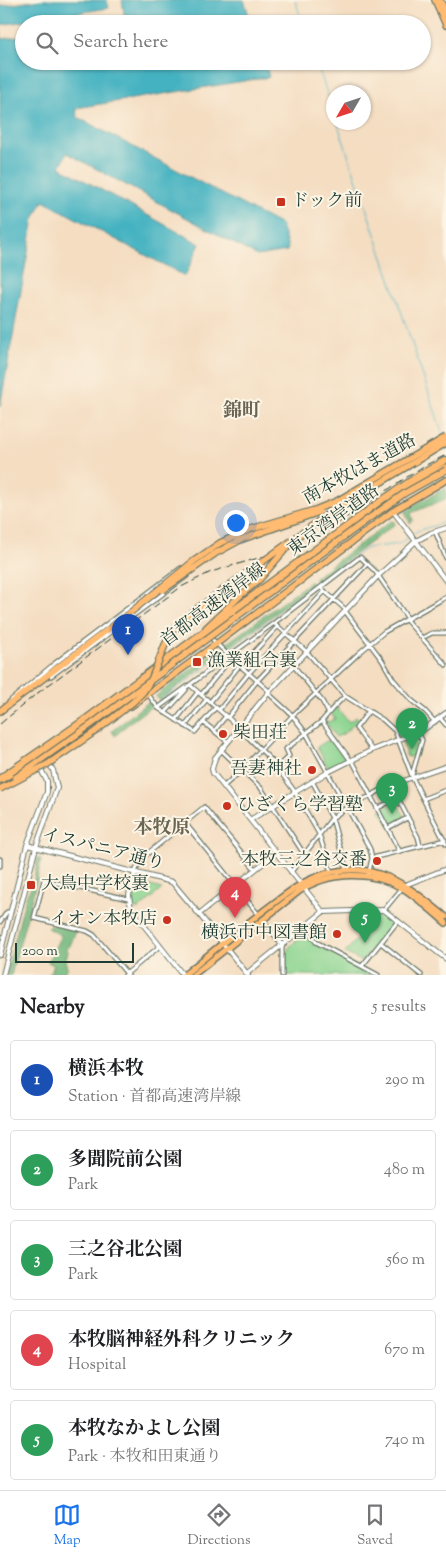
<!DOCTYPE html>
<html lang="en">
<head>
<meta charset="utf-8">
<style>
	:root { --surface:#fff; --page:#f6f6f6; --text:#202124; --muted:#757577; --line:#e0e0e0; --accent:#1a73e8 }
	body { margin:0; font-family:"Sorts Mill Goudy","Noto Serif JP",serif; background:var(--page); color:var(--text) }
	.compass { position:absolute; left:326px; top:85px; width:45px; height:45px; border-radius:50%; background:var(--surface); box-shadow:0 1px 4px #0004; rotate:231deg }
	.scale { position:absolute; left:15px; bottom:12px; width:119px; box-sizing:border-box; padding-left:5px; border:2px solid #1f3d34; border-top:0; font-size:14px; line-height:18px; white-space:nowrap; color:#1f3d34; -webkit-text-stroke:4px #fcf5e5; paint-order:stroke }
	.you { position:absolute; left:235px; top:522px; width:18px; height:18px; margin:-12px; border:4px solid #fff; border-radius:50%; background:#1a73e8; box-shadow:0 0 0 8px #1a73e833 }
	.badge { display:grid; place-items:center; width:32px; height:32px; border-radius:50%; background:var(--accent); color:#fff; font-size:16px; font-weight:700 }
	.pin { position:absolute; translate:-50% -41px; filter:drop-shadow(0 1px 2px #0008) }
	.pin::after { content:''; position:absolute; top:26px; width:18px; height:15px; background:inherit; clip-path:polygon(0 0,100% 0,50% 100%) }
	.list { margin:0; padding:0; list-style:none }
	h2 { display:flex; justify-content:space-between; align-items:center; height:65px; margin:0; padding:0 20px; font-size:21px }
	h2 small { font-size:16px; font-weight:400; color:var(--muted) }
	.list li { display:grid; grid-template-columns:32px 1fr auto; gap:15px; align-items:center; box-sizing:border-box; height:80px; margin:0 10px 10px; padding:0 10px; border:1px solid var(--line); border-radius:5px }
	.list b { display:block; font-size:19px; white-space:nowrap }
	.list p { margin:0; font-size:16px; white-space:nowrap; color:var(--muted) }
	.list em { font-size:16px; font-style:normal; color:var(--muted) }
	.icon { flex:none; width:28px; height:28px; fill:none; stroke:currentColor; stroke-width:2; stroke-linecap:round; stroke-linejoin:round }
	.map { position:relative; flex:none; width:446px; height:975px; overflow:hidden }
	.search { position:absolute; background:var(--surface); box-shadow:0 1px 4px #0004; left:15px; right:15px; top:15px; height:55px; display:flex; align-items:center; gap:12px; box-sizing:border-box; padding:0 18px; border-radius:28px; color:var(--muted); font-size:19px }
	.sheet { height:515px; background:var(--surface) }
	nav { display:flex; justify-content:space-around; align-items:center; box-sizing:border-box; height:70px; border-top:1px solid var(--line); background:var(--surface); font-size:14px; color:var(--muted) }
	nav a { display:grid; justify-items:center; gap:2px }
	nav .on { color:var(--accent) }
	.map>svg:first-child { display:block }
	.green { fill:#8bd490; stroke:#558862 }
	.forest { fill:#70b67a; stroke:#487a57 }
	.water { fill:#45b2c1; stroke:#32787a }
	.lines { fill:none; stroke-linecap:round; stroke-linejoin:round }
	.stream { stroke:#45b2c1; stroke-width:1 }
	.minor-casing { stroke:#6a7565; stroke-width:5.5 }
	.tertiary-casing { stroke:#6a7565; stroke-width:6 }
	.primary-casing { stroke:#6a7565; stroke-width:8 }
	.trunk-casing { stroke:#6a7565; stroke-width:8 }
	.motorway-casing { stroke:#6a7565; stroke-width:8 }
	.minor { stroke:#fff; stroke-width:3 }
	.tertiary { stroke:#fff; stroke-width:4 }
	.primary { stroke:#ffbb71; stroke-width:5 }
	.trunk { stroke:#ffbb71; stroke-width:5.5 }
	.motorway { stroke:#ffbb71; stroke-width:5.5 }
	.rail { stroke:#1f3d34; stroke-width:1; stroke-dasharray:8 4; stroke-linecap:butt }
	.motorway-bridge-casing { stroke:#6a7565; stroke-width:8; stroke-linecap:butt }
	.motorway-bridge { stroke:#ffbb71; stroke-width:5.5 }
	.poi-dot { fill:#c8321e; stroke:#fcf5e5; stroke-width:2 }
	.labels { text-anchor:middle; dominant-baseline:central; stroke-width:4; stroke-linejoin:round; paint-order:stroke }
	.poi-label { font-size:18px; fill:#1f3d34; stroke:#fcf5e5; text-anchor:start }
	.street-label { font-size:18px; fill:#1f3d34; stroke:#fcf5e5 }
	.neighbourhood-label { font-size:19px; font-weight:bold; fill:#6a6453; stroke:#fcf5e5 }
</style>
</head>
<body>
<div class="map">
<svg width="446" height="975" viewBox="0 0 446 975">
	<rect width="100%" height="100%" fill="#fcf5e5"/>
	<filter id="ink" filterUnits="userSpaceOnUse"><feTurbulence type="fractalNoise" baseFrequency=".02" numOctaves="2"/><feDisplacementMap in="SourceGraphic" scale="10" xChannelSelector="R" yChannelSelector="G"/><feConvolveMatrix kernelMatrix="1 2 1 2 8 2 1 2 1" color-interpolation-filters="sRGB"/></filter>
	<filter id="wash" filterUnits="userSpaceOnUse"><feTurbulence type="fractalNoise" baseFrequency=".0096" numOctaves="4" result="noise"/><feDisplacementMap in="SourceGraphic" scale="20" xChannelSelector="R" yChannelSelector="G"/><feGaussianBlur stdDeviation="1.12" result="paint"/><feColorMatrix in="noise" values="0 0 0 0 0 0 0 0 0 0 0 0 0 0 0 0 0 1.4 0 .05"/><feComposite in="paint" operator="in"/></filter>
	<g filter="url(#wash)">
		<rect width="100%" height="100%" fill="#f4ddc1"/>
		<path class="green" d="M336,707l13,15 7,-5 4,3 -4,5 -2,-1 -11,10 -7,3 -11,-16 1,-1 2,2 7,-3 -5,-7z
			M417,736l3,6 -3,14 -10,1 -5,-15z
			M332,738l14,22 -16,7 -3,-1 -10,-19z
			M396,801l9,16 -15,9 -10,-16z
			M135,882l27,7 -23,20h-6l-2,-11z
			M382,914l10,7v3l-27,34 -4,3 -16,-8 32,-38z
			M305,934l11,10 58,31h-88c-1,-26 -2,-25 19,-41z"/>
		<path class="forest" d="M446,488v11l-35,14 2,8 -3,2 -5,-11 9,-7z
			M391,521h3l1,3 -78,58 -3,-4z
			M311,581l3,3 -86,64 -2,-1 1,-4z
			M214,652l4,4 -59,44 -3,-4z
			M148,702l5,3 -24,18 -14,13 -3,-5z
			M38,858l3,1 -4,21 -26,95h-5l20,-79 7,-12z
			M53,924l23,7 -6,15 -3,2 1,4 -3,9 2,2 -1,3 2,1 -5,8h-14l5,-10 -6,-3 13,-27 -14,-7z"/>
		<path class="water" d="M41,0h66l2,8 -109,17 2,14 22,-3v25h241l4,16 -193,31 1,9 204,108 7,23 -1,3 -30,5 -190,-103 -7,14 140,77 -15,32 -142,-75 -9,18 -34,188v-401z
			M122,0h122l8,24h-149l22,-4z"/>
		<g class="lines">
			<path class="stream" d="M295,0l8,24
				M316,61l18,52
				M337,122l106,313
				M227,651l135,-100 5,-3 32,-4 18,-13 29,-9
				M160,701l64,-47"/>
		</g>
	</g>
	<g filter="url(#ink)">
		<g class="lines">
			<defs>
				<path id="minor" d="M319,513l49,-27
					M435,531l11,27
					M321,588l25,22
					M345,611l37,49 11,19 18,21 14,11 10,11
					M406,620l40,45
					M274,623l33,29 38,44 38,24 12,11 18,48 33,65
					M209,636l20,20 40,35
					M422,638l10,-5h14
					M293,665l29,36 6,11
					M241,666l37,-40
					M51,676l136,-100
					M190,685l45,39 39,39 21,29 24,42 12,38
					M268,693l23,21 15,19 64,116 2,9
					M148,694l10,14 37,24 21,-25
					M201,695l30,-37
					M10,701l44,-37 127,-96
					M210,702l29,-36
					M158,708l116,-85 86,-66 15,14 33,48
					M219,710l30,-37 76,-82
					M369,711l-13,17 16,22
					M165,713l21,-23
					M228,717l29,-36 110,-117
					M440,718l6,7
					M176,720l22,-28
					M322,721l29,40
					M203,722l25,20
					M185,726l22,-27
					M214,731l12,-15
					M221,750l40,38 43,66
					M352,760l47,90
					M277,767l12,-11 -3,-7 36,-28 10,-12 13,-13
					M412,775l10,-35 -4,-8
					M312,781l20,37 14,51
					M391,785l27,52 2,8
					M224,786l18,-16 50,-54 67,-63 25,-21 62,-35
					M423,799l23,-9
					M378,808l19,-10
					M185,823l73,91
					M388,828l19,-10
					M0,859v7
					M135,872l6,-13 63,-52 51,62
					M291,872l41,-54 11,-8 48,-25 55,-19
					M368,876l4,-18 73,-18
					M384,910l19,-23
					M263,920l19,25v30
					M0,922l7,-10h4
					M305,927l11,15 62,33
					M381,943l40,32
					M362,966l36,-45
					M125,975l35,-29
					M128,975l-34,-40 -7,-4 -53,-13 10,-38 84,19"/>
				<path id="tertiary" d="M393,511l53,70
					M250,820l78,-48 44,-22 51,-20 23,-17
					M27,845l145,37 27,32 49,61
					M135,872l-6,23 2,14 52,66
					M405,885l41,-16
					M323,912l-110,-139 -1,-4 3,-11 53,-65 110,-117 38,-35 15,-8 15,-5
					M199,914l77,-61
					M0,955l27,-110 20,-53v-11l-8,-15
					M246,974l77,-62 61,-2 62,49
					M3,975l33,-128 21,-59 -4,-18 -9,-14"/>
				<path id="primary" d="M184,975c30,-25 59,-49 90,-72 11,-8 22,-17 35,-23 21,-10 47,-14 70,-6 26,8 46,26 67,43
					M193,975l105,-83c30,-21 74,-22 106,-3 15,10 28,22 42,34"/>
				<path id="trunk" d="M389,498l33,-20 24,-11
					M131,706l85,-62 177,-133 53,-31
					M1,780l34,-20 44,-32 288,-214"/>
				<path id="motorway" d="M435,0l11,25
					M440,0l6,13
					M206,628l35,-33
					M0,711l131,-99
					M0,778l87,-60 295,-218 37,-25 27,-15"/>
			</defs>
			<use href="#minor" class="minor-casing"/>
			<use href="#tertiary" class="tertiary-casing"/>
			<use href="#primary" class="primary-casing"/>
			<use href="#trunk" class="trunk-casing"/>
			<use href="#motorway" class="motorway-casing"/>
			<use href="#minor" class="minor"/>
			<use href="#tertiary" class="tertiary"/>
			<use href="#primary" class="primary"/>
			<use href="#trunk" class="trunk"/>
			<use href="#motorway" class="motorway"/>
			<path class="rail" d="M0,724l35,-29 146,-108 30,-15 88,-26 21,-11 102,-68 24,-12"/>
			<defs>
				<path id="motorway-bridge" d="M163,590l53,-37 24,-13 79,-28
					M241,595l18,-15 31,-36
					M131,612l63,-51 26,-18 31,-14 64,-19 22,-9 109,-64
					M15,778l77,-54 276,-205 37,-26 41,-23
					M0,789l48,-25 48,-33 37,-29 10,-10 8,-12 14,-35 6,-12 9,-10 14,-12 136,-98 116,-70"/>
			</defs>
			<use href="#motorway-bridge" class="motorway-bridge-casing"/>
			<use href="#motorway-bridge" class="motorway-bridge"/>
		</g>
	</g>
	<g class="poi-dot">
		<rect x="276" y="197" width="10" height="10" rx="2.5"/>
		<rect x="192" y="657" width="10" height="10" rx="2.5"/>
		<circle cx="223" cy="734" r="5"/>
		<circle cx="312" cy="770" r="5"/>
		<circle cx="227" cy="806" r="5"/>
		<circle cx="377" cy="861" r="5"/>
		<rect x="26" y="880" width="10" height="10" rx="2.5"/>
		<circle cx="167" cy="920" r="5"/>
		<circle cx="337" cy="934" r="5"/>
	</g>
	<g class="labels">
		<g class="poi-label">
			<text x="291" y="202">ドック前</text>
			<text x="207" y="662">漁業組合裏</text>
			<text x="233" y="734">柴田荘</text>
			<text x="302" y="770" text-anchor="end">吾妻神社</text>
			<text x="237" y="806">ひざくら学習塾</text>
			<text x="367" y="861" text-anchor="end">本牧三之谷交番</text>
			<text x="41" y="885">大鳥中学校裏</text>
			<text x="157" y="920" text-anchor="end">イオン本牧店</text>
			<text x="327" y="934" text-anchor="end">横浜市中図書館</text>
		</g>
		<g class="street-label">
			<text transform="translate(360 470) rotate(-29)">南本牧はま道路</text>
			<text transform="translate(334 521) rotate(-36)">東京湾岸道路</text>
			<text transform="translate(214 606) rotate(-37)">首都高速湾岸線</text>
			<text transform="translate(103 850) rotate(14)">イスパニア通り</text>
		</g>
		<g class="neighbourhood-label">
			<text x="242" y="411">錦町</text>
			<text x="162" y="828">本牧原</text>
		</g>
	</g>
</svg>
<svg class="compass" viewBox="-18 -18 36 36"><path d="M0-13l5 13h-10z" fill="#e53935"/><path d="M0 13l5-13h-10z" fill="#757577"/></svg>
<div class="scale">200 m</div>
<div class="you"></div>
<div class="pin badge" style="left:128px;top:655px;background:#1a4fb4">1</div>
<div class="pin badge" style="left:412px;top:749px;background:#2e9e5b">2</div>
<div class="pin badge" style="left:392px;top:814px;background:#2e9e5b">3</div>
<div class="pin badge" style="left:235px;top:918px;background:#e0444e">4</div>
<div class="pin badge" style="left:365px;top:943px;background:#2e9e5b">5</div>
<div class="search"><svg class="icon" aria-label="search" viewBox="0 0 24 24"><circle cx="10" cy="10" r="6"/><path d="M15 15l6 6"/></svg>Search here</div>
</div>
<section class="sheet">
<h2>Nearby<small>5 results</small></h2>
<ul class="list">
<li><span class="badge" style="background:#1a4fb4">1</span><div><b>横浜本牧</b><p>Station · 首都高速湾岸線</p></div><em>290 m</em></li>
<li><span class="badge" style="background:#2e9e5b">2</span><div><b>多聞院前公園</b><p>Park</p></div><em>480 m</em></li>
<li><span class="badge" style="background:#2e9e5b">3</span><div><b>三之谷北公園</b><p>Park</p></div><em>560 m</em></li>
<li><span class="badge" style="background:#e0444e">4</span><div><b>本牧脳神経外科クリニック</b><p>Hospital</p></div><em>670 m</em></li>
<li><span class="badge" style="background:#2e9e5b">5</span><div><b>本牧なかよし公園</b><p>Park · 本牧和田東通り</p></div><em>740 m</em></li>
</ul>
</section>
<nav>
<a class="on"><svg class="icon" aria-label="map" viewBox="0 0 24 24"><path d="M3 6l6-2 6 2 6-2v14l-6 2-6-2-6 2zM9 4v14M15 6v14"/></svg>Map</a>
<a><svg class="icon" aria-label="directions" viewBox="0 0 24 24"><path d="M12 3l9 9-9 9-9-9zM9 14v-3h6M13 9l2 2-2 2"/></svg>Directions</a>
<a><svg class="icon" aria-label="saved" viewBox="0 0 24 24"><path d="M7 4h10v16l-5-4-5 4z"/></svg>Saved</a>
</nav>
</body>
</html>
